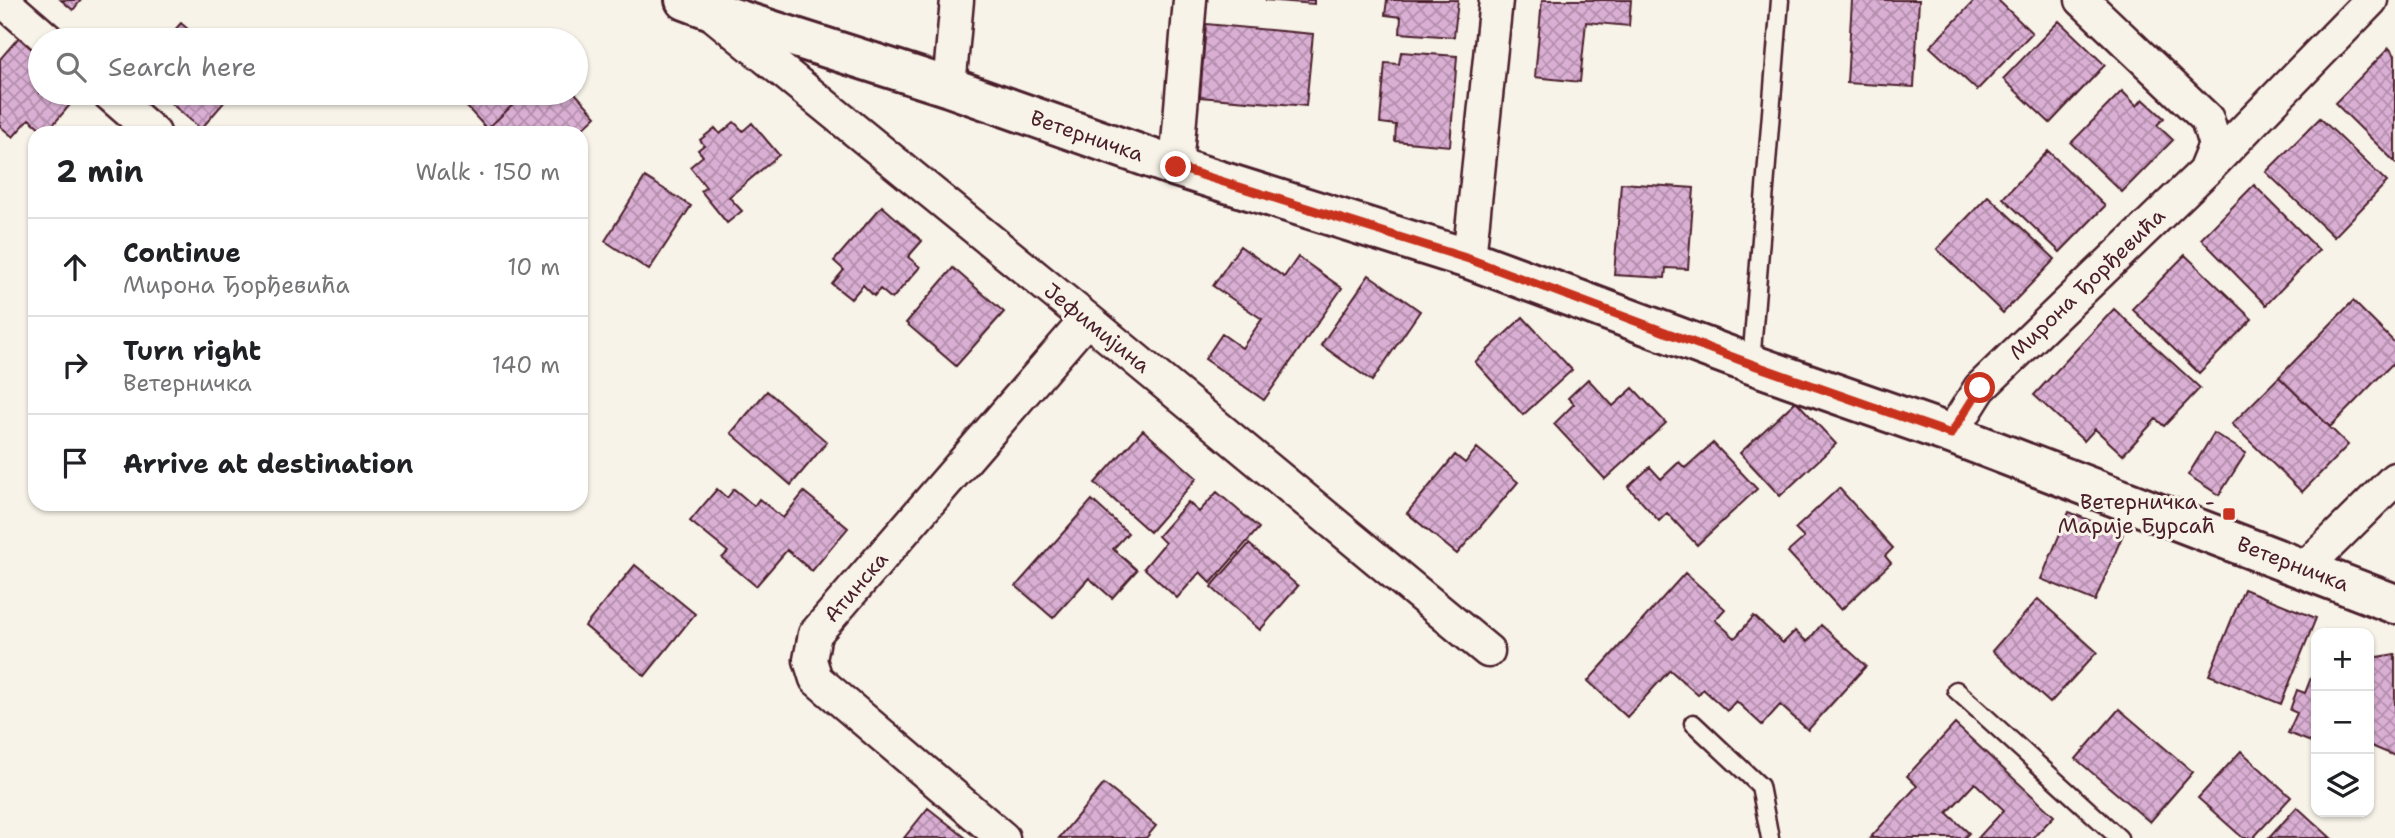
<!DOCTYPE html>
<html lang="en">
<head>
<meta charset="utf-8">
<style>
	:root { --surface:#fff; --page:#f2f2f2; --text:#202124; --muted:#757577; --line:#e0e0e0 }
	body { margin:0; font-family:"Shantell Sans",sans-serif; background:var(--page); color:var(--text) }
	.controls { position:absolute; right:21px; bottom:21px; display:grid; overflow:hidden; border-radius:14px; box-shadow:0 2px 5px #0004 }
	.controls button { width:63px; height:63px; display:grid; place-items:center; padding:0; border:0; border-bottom:2px solid var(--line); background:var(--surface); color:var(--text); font:35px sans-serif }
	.stop { position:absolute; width:21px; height:21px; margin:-16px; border:5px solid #c8321e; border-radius:50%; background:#fff }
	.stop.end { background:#c8321e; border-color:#fff; box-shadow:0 2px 7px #0008 }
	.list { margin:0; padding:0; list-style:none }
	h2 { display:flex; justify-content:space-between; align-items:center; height:91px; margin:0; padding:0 28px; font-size:30px }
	h2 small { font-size:23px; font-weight:400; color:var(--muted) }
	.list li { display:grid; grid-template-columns:46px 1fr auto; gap:21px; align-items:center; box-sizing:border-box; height:98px; padding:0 28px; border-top:2px solid var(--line) }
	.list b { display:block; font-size:26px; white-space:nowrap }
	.list p { margin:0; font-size:23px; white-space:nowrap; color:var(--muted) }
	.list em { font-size:23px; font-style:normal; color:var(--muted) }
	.icon { flex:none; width:38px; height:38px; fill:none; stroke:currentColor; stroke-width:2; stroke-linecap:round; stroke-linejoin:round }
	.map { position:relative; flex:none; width:2395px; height:838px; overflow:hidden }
	.search { position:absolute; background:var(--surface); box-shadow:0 2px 5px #0004; left:28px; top:28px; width:560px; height:77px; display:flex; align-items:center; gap:18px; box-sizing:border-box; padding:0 24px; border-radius:38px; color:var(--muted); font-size:26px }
	.panel { position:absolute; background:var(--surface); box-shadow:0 2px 5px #0004; left:28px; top:126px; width:560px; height:385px; border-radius:21px }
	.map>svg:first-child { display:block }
	.building { fill:url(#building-cross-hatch); stroke:#4a1f2b; stroke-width:2 }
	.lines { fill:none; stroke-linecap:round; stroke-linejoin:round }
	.service-casing { stroke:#4a1f2b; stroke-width:21 }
	.minor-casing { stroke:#4a1f2b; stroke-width:37 }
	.tertiary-casing { stroke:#4a1f2b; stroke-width:44 }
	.service { stroke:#f7f3e8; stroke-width:16 }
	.minor { stroke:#f7f3e8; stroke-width:32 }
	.tertiary { stroke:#f7f3e8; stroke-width:38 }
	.route { stroke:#c8321e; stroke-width:9 }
	.poi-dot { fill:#c8321e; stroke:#f7f3e8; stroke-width:2.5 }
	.labels { text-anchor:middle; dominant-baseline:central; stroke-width:6; stroke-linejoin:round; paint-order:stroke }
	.street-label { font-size:21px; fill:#4a1f2b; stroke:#f7f3e8 }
	.poi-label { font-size:21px; fill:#4a1f2b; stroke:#f7f3e8; text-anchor:end }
</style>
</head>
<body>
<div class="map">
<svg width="2395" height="838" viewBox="0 0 2395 838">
	<defs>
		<pattern id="building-cross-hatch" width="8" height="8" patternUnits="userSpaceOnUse" patternTransform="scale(1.75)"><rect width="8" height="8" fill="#daafd4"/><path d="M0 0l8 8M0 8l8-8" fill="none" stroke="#b38eac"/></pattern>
	</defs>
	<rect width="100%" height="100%" fill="#f7f3e8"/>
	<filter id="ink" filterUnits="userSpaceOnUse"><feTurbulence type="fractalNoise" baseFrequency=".0143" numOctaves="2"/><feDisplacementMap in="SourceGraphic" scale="14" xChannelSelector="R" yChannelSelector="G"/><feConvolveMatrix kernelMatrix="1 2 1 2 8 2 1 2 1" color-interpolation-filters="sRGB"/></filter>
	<g filter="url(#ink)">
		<path class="building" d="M61,0h20l-8,10z
			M1265,0h49v4z
			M1387,0h71l-4,37 -54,-4 1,-16 -16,-2z
			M1542,0h89l-2,26 -43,-4 -6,60 -45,-5z
			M1852,0h67l-5,87 -67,-4z
			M1975,0h23l34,33 -55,57 -47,-43z
			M2059,21l46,44 -55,58 -47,-44z
			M181,23l19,17h-34z
			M1206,24l107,10 -7,72 -106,-9z
			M20,36l20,17v40h40l-34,40 -17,-14 -16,18 -13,-11v-67z
			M2389,48l6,7v107l-60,-59z
			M1401,52l56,4 -7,90 -55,-5 1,-16 -16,-2 5,-60 14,1z
			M2122,91l15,15 6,-7 21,19 -7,7 16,15 -51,52 -51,-49z
			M159,93h73l-31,36z
			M484,93h22l9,10 -28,26 -20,-22z
			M506,93h69l21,23 -18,17h-87l-4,-4 28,-26z
			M2320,118l67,64 -53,55 -68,-65z
			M734,122l9,9 9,-8 27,32 -50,42 13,14 -15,12 -26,-32 5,-4 -16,-20 13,-11 -5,-6 6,-5 -4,-5 15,-12 5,6z
			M2048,151l57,55 -45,46 -57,-54z
			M645,177l46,29 -42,64 -44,-29z
			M1621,183l73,5 -6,81 -22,-1 -1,10 -51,-3z
			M2254,185l65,65 -53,55 -65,-66z
			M1988,196l67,63 -52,54 -66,-64z
			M882,206l40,35 -14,16 12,10 -28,32 -12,-10 -6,7 -11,-11 -12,14 -19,-15 12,-14 -10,-9z
			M1240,246l44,31 14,-20 44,31 -78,112 -59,-41 17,-25 20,14 20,-29 -49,-33z
			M2185,255l67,64 -53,54 -67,-64z
			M953,268l51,44 -48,54 -50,-43z
			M1369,275l51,36 -48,70 -51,-36z
			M2353,301l42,42v18l-65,66 -51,-50z
			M2114,309l86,79 -36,38 -8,-7 -33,36 -28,-26 -11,12 -50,-46z
			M1523,317l49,53 -49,45 -48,-53z
			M2279,377l69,68 -46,47 -70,-68z
			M1588,379l25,27 20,-18 33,35 -61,56 -51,-55 20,-20 -6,-6z
			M767,391l60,51 -36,43 -60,-52z
			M1796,401l40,43 -56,52 -40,-43z
			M1143,430l54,48 -47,54 -55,-49z
			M2214,433l32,20 -27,42 -31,-20z
			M1713,443l44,46 -60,56 -30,-32 -8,8 -31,-34 22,-20 11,12 18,-17 6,6z
			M1477,448l41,34 -61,72 -50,-41 48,-58 10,8z
			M1839,488l54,60 -8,8 6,7 -50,47 -53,-58 16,-14 -9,-9z
			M717,489l10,9 7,-9 20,17 5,-7 24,19 21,-26 44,36 -36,43 -25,-21 -31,36 -34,-28 6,-6 -38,-31z
			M1217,492l42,36 -48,55 -11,-11 -23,26 -33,-30 21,-25 -7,-7 30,-34 11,10z
			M1092,500l36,33 -15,16 24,21 -25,28 -23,-20 -36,40 -37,-32z
			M2069,512l54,22 -28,67 -54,-22z
			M1249,544l49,42 -38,44 -49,-43z
			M635,565l60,49 -50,62 -60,-50z
			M1685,573l40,36 -10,11 20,18 19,-22 29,27 12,-12 12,11 14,-17 45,41 -58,64 -28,-25 -18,20 -26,-24 -9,10 -24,-22 -5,6 -28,-25 -43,47 -39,-36z
			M2244,589l72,29 -35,86 -72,-29z
			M2038,599l59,53 -47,51 -58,-52z
			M2369,653l9,4 17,-3v102l-26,-11z
			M2316,665v79l-28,-11 9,-20 -7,-3 7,-20 8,3z
			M2119,709l74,63 -43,50 -74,-63z
			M1955,724l99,92 -21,22h-55l26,-28 -29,-27 -28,30 22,20 -5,5h-94l47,-52 -10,-10z
			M2241,751l50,46 -38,41h-10l-45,-40z
			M1104,784l52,42 -10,12h-87z
			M2297,807l34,31h-62z
			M928,808l38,30h-62z"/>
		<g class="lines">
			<defs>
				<path id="service" d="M1751,364l29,-364
					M1956,690l163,148
					M1693,723l67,63 10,52"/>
				<path id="minor" d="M2,0l46,40
					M2082,0l125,119 8,26 -11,27
					M716,17l371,302 401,332
					M949,87l8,-87
					M108,93l46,40
					M1176,167l14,-167
					M1469,259l27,-259
					M1951,434l29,-46 224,-216 167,-172
					M2305,568l90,-89
					M1003,838l-187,-159 -6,-19 5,-26 272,-315"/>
				<path id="tertiary" d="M685,0l45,17 219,70 227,80 293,92 282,105 200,70 444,170"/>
			</defs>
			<use href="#service" class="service-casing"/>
			<use href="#minor" class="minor-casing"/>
			<use href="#tertiary" class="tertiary-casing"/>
			<use href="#service" class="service"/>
			<use href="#minor" class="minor"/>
			<use href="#tertiary" class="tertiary"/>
		</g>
	</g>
	<g class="lines" filter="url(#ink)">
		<path class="route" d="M1176,167l293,92 282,105 200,70 29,-46"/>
	</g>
	<rect class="poi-dot" x="2222" y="507" width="14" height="14" rx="3.5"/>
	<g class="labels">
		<g class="street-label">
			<text transform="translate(1087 136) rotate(19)">Ветерничка</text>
			<text transform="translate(2087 284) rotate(-44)">Мирона Ђорђевића</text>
			<text transform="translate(1097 328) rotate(39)">Јефимијина</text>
			<text transform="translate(2293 564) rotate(21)">Ветерничка</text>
			<text transform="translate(856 587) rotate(-49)">Атинска</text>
		</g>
		<g class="poi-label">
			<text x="2215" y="502">Ветерничка -<tspan x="2215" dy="24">Марије Бурсаћ</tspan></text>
		</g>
	</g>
</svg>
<div class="controls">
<button>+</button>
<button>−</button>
<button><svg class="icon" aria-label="layers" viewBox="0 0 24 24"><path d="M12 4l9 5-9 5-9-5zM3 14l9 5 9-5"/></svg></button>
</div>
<div class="stop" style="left:1980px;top:388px"></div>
<div class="stop end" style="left:1176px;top:167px"></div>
<div class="search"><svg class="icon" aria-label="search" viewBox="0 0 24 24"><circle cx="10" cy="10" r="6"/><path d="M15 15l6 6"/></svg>Search here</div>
<section class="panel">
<h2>2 min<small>Walk · 150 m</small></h2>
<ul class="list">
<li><svg class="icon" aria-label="ahead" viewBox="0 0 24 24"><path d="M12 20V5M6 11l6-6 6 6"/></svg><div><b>Continue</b><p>Мирона Ђорђевића</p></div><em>10 m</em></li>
<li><svg class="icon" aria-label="right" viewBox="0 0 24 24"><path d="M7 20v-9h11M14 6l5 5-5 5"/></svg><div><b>Turn right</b><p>Ветерничка</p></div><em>140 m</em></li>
<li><svg class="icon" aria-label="arrive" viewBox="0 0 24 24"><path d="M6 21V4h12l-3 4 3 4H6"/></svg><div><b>Arrive at destination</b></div></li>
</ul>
</section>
</div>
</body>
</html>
